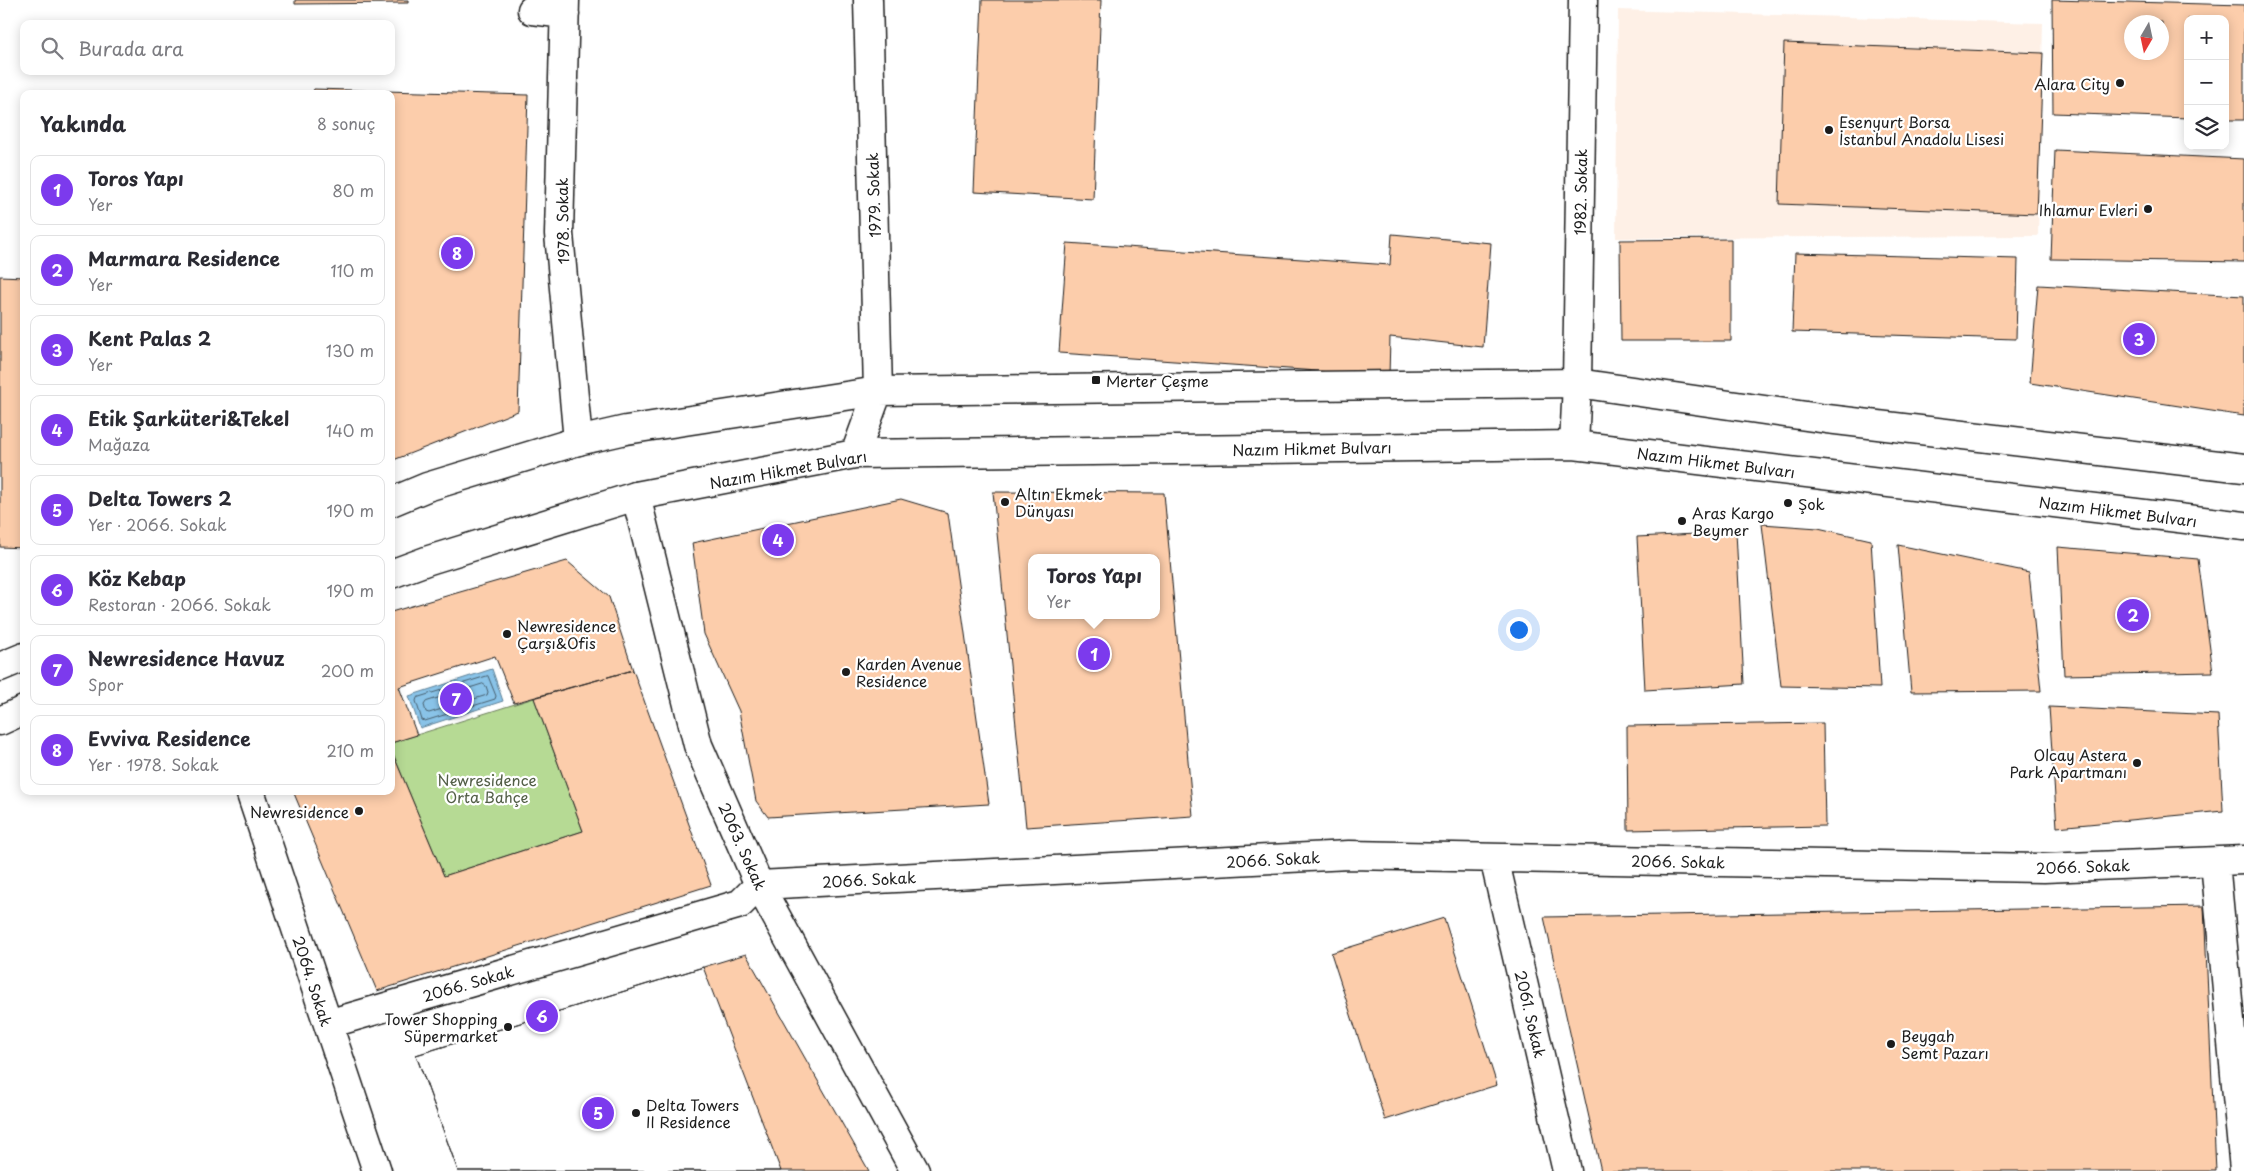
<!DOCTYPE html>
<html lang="tr">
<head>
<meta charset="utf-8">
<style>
	:root { --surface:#fff; --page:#f2f2f3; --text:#2b2b33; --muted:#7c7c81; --line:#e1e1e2; --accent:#7c3aed }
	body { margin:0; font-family:"Playpen Sans",sans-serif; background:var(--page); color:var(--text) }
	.controls { position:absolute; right:15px; top:15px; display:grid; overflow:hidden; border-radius:10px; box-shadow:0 2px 12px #0003 }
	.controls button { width:45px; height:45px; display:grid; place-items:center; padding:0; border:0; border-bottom:1px solid var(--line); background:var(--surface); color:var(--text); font:25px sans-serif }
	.compass { position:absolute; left:2124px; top:15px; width:45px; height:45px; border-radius:50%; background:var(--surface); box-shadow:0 2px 12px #0003; rotate:189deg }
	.you { position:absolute; left:1518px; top:629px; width:18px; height:18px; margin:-12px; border:4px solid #fff; border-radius:50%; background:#1a73e8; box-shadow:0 0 0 8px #1a73e833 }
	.badge { display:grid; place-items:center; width:32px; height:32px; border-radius:50%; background:var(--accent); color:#fff; font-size:16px; font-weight:700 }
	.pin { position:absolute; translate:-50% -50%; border:2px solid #fff; box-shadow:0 1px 5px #0006 }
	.popup { position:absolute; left:1028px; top:554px; width:132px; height:65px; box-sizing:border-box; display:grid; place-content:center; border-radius:10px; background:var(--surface); filter:drop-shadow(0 1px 4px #0005); font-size:16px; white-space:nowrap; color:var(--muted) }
	.popup b { font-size:19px; color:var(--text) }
	.popup::after { content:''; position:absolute; left:50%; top:100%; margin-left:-10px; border:10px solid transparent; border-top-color:var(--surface) }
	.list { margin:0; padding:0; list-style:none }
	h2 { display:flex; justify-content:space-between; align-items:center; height:65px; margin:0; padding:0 20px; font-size:21px }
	h2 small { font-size:16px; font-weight:400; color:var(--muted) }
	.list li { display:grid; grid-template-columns:32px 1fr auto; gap:15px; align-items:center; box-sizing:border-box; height:70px; margin:0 10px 10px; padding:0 10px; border:1px solid var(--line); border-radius:10px }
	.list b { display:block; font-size:19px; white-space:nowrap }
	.list p { margin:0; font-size:16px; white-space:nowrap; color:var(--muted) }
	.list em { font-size:16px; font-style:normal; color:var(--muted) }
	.icon { flex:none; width:28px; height:28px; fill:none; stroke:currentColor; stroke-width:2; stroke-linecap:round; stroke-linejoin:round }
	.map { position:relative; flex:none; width:2244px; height:1171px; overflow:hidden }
	.search { position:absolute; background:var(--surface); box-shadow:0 2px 12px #0003; left:20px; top:20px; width:375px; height:55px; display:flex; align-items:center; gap:12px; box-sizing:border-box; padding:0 18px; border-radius:10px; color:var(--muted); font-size:19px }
	.panel { position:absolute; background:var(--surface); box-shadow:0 2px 12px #0003; left:20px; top:90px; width:375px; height:705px; border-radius:10px }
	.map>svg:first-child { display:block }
	.built { fill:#fef0e6 }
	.green { fill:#b6da94; stroke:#697b58 }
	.water { fill:#89c3e8; stroke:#5d8096 }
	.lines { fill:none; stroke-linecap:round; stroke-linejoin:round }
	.shore { stroke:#485f6e; stroke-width:1 }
	.building { fill:#fccdab; stroke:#1c1c1c; fill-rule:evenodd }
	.minor-casing { stroke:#1c1c1c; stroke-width:31 }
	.secondary-casing { stroke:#1c1c1c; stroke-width:31 }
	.minor { stroke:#fff; stroke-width:28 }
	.secondary { stroke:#fff; stroke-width:28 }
	.poi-dot { fill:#1c1c1c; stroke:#fff; stroke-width:2 }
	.labels { text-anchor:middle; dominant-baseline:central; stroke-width:4.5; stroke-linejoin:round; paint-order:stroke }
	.poi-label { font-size:15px; fill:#1c1c1c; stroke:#fff; text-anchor:start }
	.street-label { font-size:15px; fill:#1c1c1c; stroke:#fff }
	.park-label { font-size:15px; fill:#525e46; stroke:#fff }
</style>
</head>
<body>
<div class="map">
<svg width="2244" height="1171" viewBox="0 0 2244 1171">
	<rect width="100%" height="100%" fill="#fff"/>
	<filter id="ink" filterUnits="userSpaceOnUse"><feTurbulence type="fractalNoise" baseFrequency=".02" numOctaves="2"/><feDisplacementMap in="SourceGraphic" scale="10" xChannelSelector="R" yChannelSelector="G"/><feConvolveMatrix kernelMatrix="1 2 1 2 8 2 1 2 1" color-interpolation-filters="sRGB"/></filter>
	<g filter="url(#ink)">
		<path class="built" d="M1618,10l425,13 -5,213 -422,2z"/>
		<path class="green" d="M534,698l49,133 -139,45 -53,-127v-6z"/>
		<path class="water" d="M492,669l11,32 -83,27 -11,-32z"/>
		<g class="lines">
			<path class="shore" d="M488,676l8,20 -1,3 -70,22 -3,-1 -6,-19 1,-3z
				M483,684l3,2 2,6 -1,3 -58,18 -3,-1 -2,-7 2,-3z"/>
		</g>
		<path class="building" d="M295,0h113v3l-113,1z
			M982,0h119l-8,199 -119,-7z
			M2052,0l192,5v115h-19v-101h-37v99l-135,-5zM2132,22h30v30h-30z
			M1784,43l259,10 -6,161 -258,-10z
			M314,89l214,6 -10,316 -127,50v-367h-79z
			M2055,150l189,9v103l-193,-3z
			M1392,234l99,9 -8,104 -93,-10 -1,39 -330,-23 8,-110 323,22z
			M1731,239v102h-110l-1,-101z
			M1795,253l223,6 -2,80 -224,-7z
			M0,276l24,1v271l-24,-1z
			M2038,285l206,11v120l-214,-33z
			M993,492l171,1 29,323 -167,11zM1032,558h124v57h-124z
			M901,499l47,14 41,291 -221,13 -12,-16 -17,-90 -35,-77 -12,-91z
			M1762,524l56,4 53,12 9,148 -99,-2z
			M1736,532l8,152 -99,6 -8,-153z
			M1898,545l131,27 12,119 -130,1z
			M2058,547l140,12 15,113 -149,3z
			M567,561l42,36 24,73 -119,33 -19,-47 -96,31 18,48 -26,8v-131z
			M633,670l78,215 -334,106 -84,-200h98v-42l53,127 139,-45 -49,-133z
			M2049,707l169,8 5,96 -166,16z
			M1823,723l2,103 -197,4 -1,-104z
			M2204,906l12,265h-615l-57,-254z
			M1444,918l53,167 -112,35 -54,-167z
			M746,954l123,217h-411l-42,-116z
			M703,967l78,204h-323l-42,-116z"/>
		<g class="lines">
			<defs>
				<path id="minor" d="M565,0l-6,234 19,207
					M868,0l10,391
					M532,10l33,4
					M1577,383l6,-383
					M636,496l62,249 61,140 156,286
					M250,791l127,380
					M1494,858l73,313
					M2215,862l29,308
					M328,1024l412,-120 19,-19 590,-30 695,13 200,-8"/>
				<path id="secondary" d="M1574,445l3,-62
					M855,454l23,-63
					M391,502l36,-15 151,-46 48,-11 252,-39 699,-8 250,36 417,49
					M391,574l38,-14 207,-64 219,-42 719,-9 670,81
					M0,667l24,-10
					M0,721l24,-11"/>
			</defs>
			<use href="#minor" class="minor-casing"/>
			<use href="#secondary" class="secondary-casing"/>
			<use href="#minor" class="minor"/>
			<use href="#secondary" class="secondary"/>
		</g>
	</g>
	<g class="poi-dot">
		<circle cx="2120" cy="83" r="5"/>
		<circle cx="1829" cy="130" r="5"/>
		<circle cx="2148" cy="209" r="5"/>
		<rect x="1091" y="375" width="10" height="10" rx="2.5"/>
		<circle cx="1005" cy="502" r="5"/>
		<circle cx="1788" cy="503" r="5"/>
		<circle cx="1682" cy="521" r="5"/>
		<circle cx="507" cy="634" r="5"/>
		<circle cx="846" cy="672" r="5"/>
		<circle cx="2137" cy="763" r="5"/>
		<circle cx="359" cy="811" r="5"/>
		<circle cx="508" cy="1027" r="5"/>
		<circle cx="1891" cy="1044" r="5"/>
		<circle cx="636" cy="1113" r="5"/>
	</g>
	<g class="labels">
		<g class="poi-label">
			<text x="2110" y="83" text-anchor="end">Alara City</text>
			<text x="1839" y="121">Esenyurt Borsa<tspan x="1839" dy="17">İstanbul Anadolu Lisesi</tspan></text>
			<text x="2138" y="209" text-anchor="end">Ihlamur Evleri</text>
			<text x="1106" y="380">Merter Çeşme</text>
			<text x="1015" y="493">Altın Ekmek<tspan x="1015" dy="17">Dünyası</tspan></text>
			<text x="1798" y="503">Şok</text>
			<text x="1692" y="512">Aras Kargo<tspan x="1692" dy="17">Beymer</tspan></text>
			<text x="517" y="625">Newresidence<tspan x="517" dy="17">Çarşı&amp;Ofis</tspan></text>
			<text x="856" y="663">Karden Avenue<tspan x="856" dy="17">Residence</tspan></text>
			<text x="2127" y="754" text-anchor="end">Olcay Astera<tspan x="2127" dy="17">Park Apartmanı</tspan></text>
			<text x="349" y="811" text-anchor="end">Newresidence</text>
			<text x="498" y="1018" text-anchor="end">Tower Shopping<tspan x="498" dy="17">Süpermarket</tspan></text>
			<text x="1901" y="1035">Beygah<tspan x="1901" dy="17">Semt Pazarı</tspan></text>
			<text x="646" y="1104">Delta Towers<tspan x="646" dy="17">II Residence</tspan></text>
		</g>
		<g class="street-label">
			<text transform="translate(1580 192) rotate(-89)">1982. Sokak</text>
			<text transform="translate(873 195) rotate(-92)">1979. Sokak</text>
			<text transform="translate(562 221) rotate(-91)">1978. Sokak</text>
			<text transform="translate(1312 448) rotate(-1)">Nazım Hikmet Bulvarı</text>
			<text transform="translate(1716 462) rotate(7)">Nazım Hikmet Bulvarı</text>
			<text transform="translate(788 469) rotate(-10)">Nazım Hikmet Bulvarı</text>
			<text transform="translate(2118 511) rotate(7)">Nazım Hikmet Bulvarı</text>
			<text transform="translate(743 846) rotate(66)">2063. Sokak</text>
			<text transform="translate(1273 859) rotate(-3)">2066. Sokak</text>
			<text transform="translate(1678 861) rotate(1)">2066. Sokak</text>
			<text transform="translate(2083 866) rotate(-2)">2066. Sokak</text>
			<text transform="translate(869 879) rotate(-3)">2066. Sokak</text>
			<text transform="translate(313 981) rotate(72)">2064. Sokak</text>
			<text transform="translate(468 983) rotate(-16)">2066. Sokak</text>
			<text transform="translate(1531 1014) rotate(77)">2061. Sokak</text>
		</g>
		<g class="park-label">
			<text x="487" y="779">Newresidence<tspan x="487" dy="17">Orta Bahçe</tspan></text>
		</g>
	</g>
</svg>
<div class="controls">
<button>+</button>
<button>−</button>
<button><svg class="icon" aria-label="layers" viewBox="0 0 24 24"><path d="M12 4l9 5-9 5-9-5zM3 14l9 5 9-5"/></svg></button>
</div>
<svg class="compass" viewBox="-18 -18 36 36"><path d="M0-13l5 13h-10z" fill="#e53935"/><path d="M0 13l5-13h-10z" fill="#7c7c81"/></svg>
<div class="you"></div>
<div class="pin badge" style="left:1094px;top:654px">1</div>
<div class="popup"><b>Toros Yapı</b>Yer</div>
<div class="pin badge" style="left:2133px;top:615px">2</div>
<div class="pin badge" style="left:2139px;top:339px">3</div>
<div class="pin badge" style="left:778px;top:540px">4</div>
<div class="pin badge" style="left:598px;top:1113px">5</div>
<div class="pin badge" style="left:542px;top:1016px">6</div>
<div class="pin badge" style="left:456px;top:699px">7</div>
<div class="pin badge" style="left:457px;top:253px">8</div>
<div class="search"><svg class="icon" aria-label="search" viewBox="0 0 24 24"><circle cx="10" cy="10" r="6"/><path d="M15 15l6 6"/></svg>Burada ara</div>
<section class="panel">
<h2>Yakında<small>8 sonuç</small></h2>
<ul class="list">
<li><span class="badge">1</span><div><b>Toros Yapı</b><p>Yer</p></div><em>80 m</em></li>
<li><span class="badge">2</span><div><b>Marmara Residence</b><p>Yer</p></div><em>110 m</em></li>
<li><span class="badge">3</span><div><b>Kent Palas 2</b><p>Yer</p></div><em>130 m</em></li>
<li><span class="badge">4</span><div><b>Etik Şarküteri&amp;Tekel</b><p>Mağaza</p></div><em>140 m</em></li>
<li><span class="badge">5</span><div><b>Delta Towers 2</b><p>Yer · 2066. Sokak</p></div><em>190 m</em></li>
<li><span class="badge">6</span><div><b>Köz Kebap</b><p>Restoran · 2066. Sokak</p></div><em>190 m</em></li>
<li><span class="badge">7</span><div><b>Newresidence Havuz</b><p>Spor</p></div><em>200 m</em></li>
<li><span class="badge">8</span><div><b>Evviva Residence</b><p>Yer · 1978. Sokak</p></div><em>210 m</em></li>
</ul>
</section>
</div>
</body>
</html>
